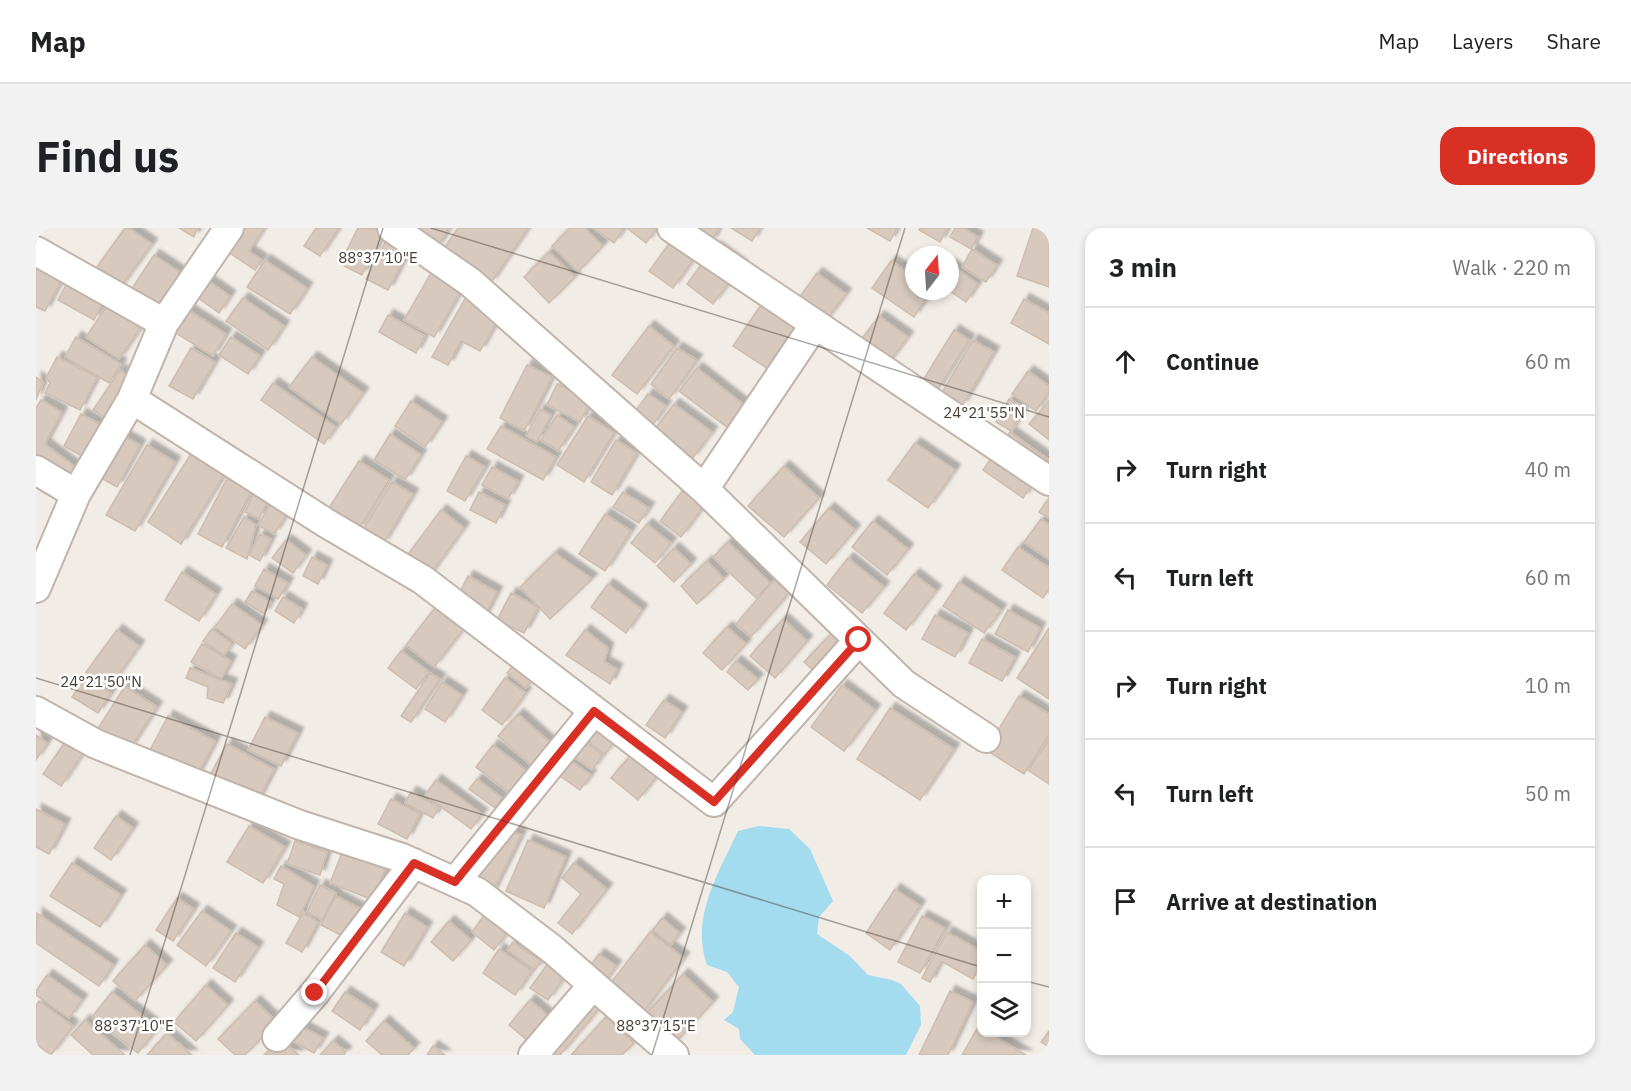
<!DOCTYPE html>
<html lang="en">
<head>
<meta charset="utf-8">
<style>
	:root { --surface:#fff; --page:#f2f2f2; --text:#202124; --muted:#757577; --line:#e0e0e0; --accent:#d93025 }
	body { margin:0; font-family:"IBM Plex Sans",sans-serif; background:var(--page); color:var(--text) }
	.controls { position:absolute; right:18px; bottom:18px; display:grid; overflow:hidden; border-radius:12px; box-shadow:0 3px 9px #0003 }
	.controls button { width:54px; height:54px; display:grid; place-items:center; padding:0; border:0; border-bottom:2px solid var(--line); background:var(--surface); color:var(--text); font:30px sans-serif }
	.compass { position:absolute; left:869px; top:18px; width:54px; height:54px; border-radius:50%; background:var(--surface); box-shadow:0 3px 9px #0003; rotate:17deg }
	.stop { position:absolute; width:18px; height:18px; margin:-14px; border:4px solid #d93025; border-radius:50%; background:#fff }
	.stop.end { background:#d93025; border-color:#fff; box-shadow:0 2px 6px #0008 }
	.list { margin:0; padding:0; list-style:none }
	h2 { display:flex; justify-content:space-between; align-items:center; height:78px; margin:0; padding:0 24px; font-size:26px }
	h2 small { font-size:20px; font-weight:400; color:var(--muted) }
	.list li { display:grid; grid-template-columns:39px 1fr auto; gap:18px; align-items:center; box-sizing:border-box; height:108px; padding:0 24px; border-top:2px solid var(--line) }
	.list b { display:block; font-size:22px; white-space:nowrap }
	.list em { font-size:20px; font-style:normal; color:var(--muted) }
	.icon { flex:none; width:33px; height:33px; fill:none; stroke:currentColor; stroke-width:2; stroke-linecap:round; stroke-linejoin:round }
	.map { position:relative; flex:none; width:1013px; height:827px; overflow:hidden; border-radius:18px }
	header { display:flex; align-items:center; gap:36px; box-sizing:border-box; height:84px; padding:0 30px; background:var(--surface); border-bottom:2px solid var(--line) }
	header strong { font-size:28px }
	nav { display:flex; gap:33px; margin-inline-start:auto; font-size:21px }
	.intro { display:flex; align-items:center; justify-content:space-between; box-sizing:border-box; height:144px; padding:0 36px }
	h1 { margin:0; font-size:42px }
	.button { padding:15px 27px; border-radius:18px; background:var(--accent); color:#fff; font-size:21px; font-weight:700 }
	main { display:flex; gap:36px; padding:0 36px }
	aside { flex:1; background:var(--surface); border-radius:18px; box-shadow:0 3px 9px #0003 }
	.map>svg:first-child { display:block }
	.water { fill:#a3dcee }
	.building { fill:#d7c9be; stroke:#cebdaf; stroke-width:1.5; filter:url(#shadow) }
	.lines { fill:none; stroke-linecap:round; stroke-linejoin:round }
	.minor-casing { stroke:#c1b5ab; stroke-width:32 }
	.minor { stroke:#fff; stroke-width:28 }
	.route { stroke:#d93025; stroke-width:8 }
	.ticks { fill:none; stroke:#453c35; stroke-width:1.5; stroke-opacity:0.45 }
	.ticks-label { font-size:15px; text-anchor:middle; fill:#453c35; stroke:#fff; stroke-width:5; stroke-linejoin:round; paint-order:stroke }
</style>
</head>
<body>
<header>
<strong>Map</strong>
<nav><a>Map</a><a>Layers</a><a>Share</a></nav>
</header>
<div class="intro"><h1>Find us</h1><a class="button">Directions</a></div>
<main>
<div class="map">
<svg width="1013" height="827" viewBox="0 0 1013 827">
	<defs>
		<filter id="shadow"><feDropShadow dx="5.5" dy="-5.5" stdDeviation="1.5" flood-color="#0004"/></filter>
	</defs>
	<rect width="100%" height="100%" fill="#f2ece6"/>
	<path class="water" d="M723,598l30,3 21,20 23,52 -14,16 -2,17 33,22 18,19 24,5 9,4 19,22 1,19 -15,30h-151l-15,-16 -1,-10 -15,-9 9,-8 6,-25 -12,-15 -20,-7c-17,-47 12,-93 31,-134z"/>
	<path class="building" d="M89,0h4l23,16 -33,45 -25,-18z
		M143,0h18l-3,9z
		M207,0h21l-15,23 13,9 -7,10 -27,-18z
		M280,0h23l-19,28 -16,-10z
		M322,0l28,2 -24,45 -22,-11z
		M368,0h45l-12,20z
		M422,0h70l-37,55 -49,-32z
		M534,0h15l18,18 -25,26 -26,-26z
		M557,0h27l3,2 -9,13z
		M591,0h30l-11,15z
		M663,0h20l-8,14 -15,-9z
		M695,0h29l-8,13z
		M831,0h30l-7,13z
		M884,0h25l2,1 -7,13 -21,-12z
		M919,0h8l15,9 -7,12 -21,-12z
		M997,0h16v59l-32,-11z
		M644,1l23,17 -30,42 -24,-17z
		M354,5l22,11 -24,46 -22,-11z
		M679,18l27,20 -29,38 -26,-20z
		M936,21l25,16 -11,17 -24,-15z
		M513,24l26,25 -26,26 -25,-26z
		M118,27l33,22 -23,34 -33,-21z
		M0,30l29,15 -20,38 -9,-4z
		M229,32l42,28 -17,26 -43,-27z
		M402,33l30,17 -34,59 -30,-17z
		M855,33l23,15v15h17l-17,26 -42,-29z
		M914,36l28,20 -12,18 -16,-11z
		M158,43l36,25 -11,17 -36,-26z
		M781,45l29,21 -22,29 -28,-21z
		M35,48l36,19 -13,25 -36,-20z
		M430,69l34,18 -20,36 -19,-10 -13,24 -16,-8z
		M207,70l41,28 -16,24 -42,-29z
		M988,71l25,14v31l-38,-21z
		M74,73l33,23 -24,35 -33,-22z
		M727,74l40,26 -30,44 -40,-26z
		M149,80l41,26 -13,22 -42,-26z
		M352,87l37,21 -9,17 -37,-21z
		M843,88l29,21 -22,29 -29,-21z
		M613,98l25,20 -37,48 -25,-19z
		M918,102l15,10 -32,51 -15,-9z
		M40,109l45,27 -12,19 -44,-26z
		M195,109l29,19 -12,18 -29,-19z
		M937,112l21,12 -32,54 -21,-12z
		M155,120l24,14 -22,37 -24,-13z
		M641,120l20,12 -28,39 -18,-15z
		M21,129l40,20 -17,33 -35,-17 5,-10 -4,-5z
		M276,129l51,36 -22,31 -52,-37z
		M491,137l25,12 -28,54 -24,-13z
		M661,140l64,50 -17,22 -65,-49z
		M84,142l24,17 -27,39 -24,-16z
		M992,143l21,15v6l-13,19 -24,-17z
		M0,149l7,5 -7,18z
		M237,155l63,44 -12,17 -63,-44z
		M521,156l34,17 -11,21 -33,-17z
		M612,166l18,12 -14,20 -18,-13z
		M973,171l16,9 -14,23 -15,-9z
		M5,172l21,12 -17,32 33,25 -13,13 -29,-21v-53z
		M375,173l31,21 -17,25 -30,-21z
		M1013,173v39l-20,-16z
		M638,176l38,28 -20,27 -38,-29z
		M504,181l11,6 -14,27 -11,-6z
		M45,186l24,13 -18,32 -23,-13z
		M521,187l17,12 -16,24 -17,-11z
		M552,188l26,17 -30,49 -27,-17z
		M465,198l55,31 -13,23 -56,-31z
		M74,200l30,17 -23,42 -30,-17z
		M974,204l39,28 -26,38 -40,-28z
		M354,206l31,21 -16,25 -31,-20z
		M580,212l21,13 -25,42 -21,-13z
		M879,215l40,27 -27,38 -40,-28z
		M111,217l28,17 -40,69 -29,-16z
		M158,221l33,21 -46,74 -33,-22z
		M430,228l19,11 -20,34 -18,-10z
		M323,233l30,19 -31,50 -31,-19z
		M748,238l35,32 -35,39 -36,-31z
		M456,239l26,14 -10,18 -26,-14z
		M194,245l24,13 -32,61 -24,-13z
		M356,254l21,12 -30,50 -21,-13z
		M221,258l14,7 -12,26 -14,-7z
		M649,259l21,16 -25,34 -21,-16z
		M443,264l26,13 -9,18 -26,-13z
		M587,264l26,16 -10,15 -26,-16z
		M1013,270v20l-10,-6z
		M236,273l17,10 -15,23 -16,-9z
		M793,280l26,22 -29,34 -26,-22z
		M405,282l23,18 -37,51 -24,-18z
		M569,286l26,17 -26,40 -26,-17z
		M208,289l12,8 -9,34 -21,-11z
		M1005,291l8,6v34l-25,-17z
		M837,293l35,28 -21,26 -35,-28z
		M611,296l24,19 -16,20 -24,-20z
		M224,306l11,5 -11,22 -11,-6z
		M250,312l20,15 -13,18 -21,-15z
		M692,314l42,41 -14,15 -43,-41z
		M982,319l31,21v21l-6,9 -41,-28z
		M638,320l17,16 -17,18 -17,-16z
		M519,325l37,26 -42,40 -30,-32z
		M276,329l15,8 -9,19 -15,-8z
		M812,330l36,29 -22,26 -35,-28z
		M671,333l17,18 -27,25 -16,-18z
		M228,341l24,14 -10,16 -23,-13z
		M146,344l34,22 -17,27 -34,-21z
		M878,346l22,17 -30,39 -22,-17z
		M432,348l29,16 -14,27 -29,-15z
		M738,352l15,13 -38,44 -15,-13z
		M923,354l42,28 -17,23 -41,-27z
		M572,356l34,26 -16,23 -35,-26z
		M216,363l19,11 -7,12 -19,-12z
		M475,365l27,14 -14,26 -27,-13z
		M247,369l19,12 -8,14 -19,-12z
		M405,372l28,22 -35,45 -28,-22z
		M196,376l30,21 -17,24 -30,-22z
		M972,382l32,18 -12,24 -33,-18z
		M899,387l33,18 -13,24 -33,-18z
		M747,391l24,22 -32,37 -25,-22z
		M691,399l19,17 -24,26 -19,-17z
		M1013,400v71l-32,-21z
		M176,401l20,15 -8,11 -21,-14z
		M81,402l22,16 -30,42 -23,-16z
		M549,402l23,18 -4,14 13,7 -7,15 -44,-29z
		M795,406l15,14 -27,28 -15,-14z
		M946,411l33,18 -13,24 -33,-18z
		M166,416l29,17 -10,18 -30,-17z
		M365,423l28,21 -13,17 -28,-21z
		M483,430l19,15 -12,15 -19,-15z
		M700,433l22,18 -10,11 -21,-18z
		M154,440l42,16 -9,19 -16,-5 1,-11 -22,-9z
		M394,445l10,6 -29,43 -10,-6z
		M49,449l26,16 -13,20 -26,-16z
		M469,450l21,15 -24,32 -20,-15z
		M406,454l20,13 -17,27 -20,-13z
		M806,457l33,25 -31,41 -33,-24z
		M89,458l32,21 -28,43 -32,-20z
		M983,468l30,18v20l-25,40 -38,-24z
		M628,472l18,12 -17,26 -19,-13z
		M854,480l64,41 -34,51 -63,-41z
		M543,484l37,27 -11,15 -37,-27z
		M482,486l34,30 -20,22 -34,-30z
		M132,488l47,25 -21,40 -47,-25z
		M229,489l33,16 -17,33 -33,-16z
		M530,500l37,27 -11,15 -37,-27z
		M0,507l11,8 -11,17z
		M1013,512v44l-21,-14z
		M29,514l18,11 -22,33 -18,-12z
		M191,516l47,25 -21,40 -48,-25z
		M457,517l34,26 -17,22 -34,-26z
		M518,521l37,26 -11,15 -37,-26z
		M600,521l26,21 -24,30 -27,-22z
		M441,551l25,19 -7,10 -26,-19z
		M400,552l46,34 -11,15 -46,-34z
		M375,564l28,15 -6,11 -28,-15z
		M355,571l29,15 -13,25 -29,-15z
		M0,581l29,15 -16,30 -13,-7z
		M80,588l17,12 -22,32 -17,-12z
		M455,592l30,15 -29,58 -29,-15z
		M213,598l36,21 -22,36 -36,-21z
		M492,612l38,17 -22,51 -38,-17z
		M259,613l32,11 -7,23 -33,-11z
		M307,622l43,17 -13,33 -43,-17z
		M36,635l49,32 -21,32 -50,-31z
		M538,635l33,26 -35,45 -14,-11 23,-29 -19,-16z
		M245,638l33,20 -15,31 -22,-12 7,-21 -10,-5z
		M284,657l16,8 -14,27 -15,-8z
		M859,661l25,17 -30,44 -24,-17z
		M300,668l25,13 -15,29 -25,-13z
		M141,670l17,11 -21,32 -17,-11z
		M166,683l29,20 -25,35 -29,-21z
		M1,685l76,52 -14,21 -63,-43z
		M267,685l15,9 -16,30 -16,-9z
		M369,685l22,14 -23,39 -23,-14z
		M449,686l23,18 -14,18 -22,-18z
		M886,688l23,12 -25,45 -22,-11z
		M626,690l18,15 -9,12 -18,-15z
		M413,693l22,19 -18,21 -22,-19z
		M614,704l34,26 -43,57 -34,-27z
		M911,704l34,19v13l-8,15 -32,-18 -11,21 -8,-4z
		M200,705l22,14 -23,35 -22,-14z
		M477,714l28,19 -6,9 -28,-20z
		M109,717l22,20 -32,36 -22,-20z
		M463,721l33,22 -17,24 -32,-22z
		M563,726l17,12 -15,21 -17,-13z
		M513,734l17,13 -18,25 -18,-12z
		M647,746l30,28 -39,42 -30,-28z
		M11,747l35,25 -13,18 -33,-23v-4z
		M170,757l22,20 -32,36 -22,-19z
		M914,763l23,11 -25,53h-29z
		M76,764l46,36 -20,25 -46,-36z
		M309,764l28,18 -13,20 -28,-19z
		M552,771l11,10 -39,46h-9z
		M494,772l20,17 -21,25 -20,-17z
		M3,773l34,25 -22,29 -15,-11v-38z
		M219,773l22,21 -32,33h-10l-17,-16z
		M570,789l28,26 -12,12h-51z
		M49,792l40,35h-32l-22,-20z
		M254,792l33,18 -9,15 -33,-18z
		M348,793l30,27 -6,7h-26l-16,-14z
		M942,799l3,2v3h6l39,23h-64z
		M1013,803v16l-8,-5z
		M131,805l25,22h-45z
		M244,810l19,17h-35z
		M297,813l13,11 -2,3h-24z
		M397,818l12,9h-18z"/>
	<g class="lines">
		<defs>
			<path id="minor" d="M356,0l78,54 234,207 200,195 82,54
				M636,0l377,253
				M0,23l128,72
				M96,171l32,-76 65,-95
				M0,242l40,24 -40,94
				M668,261l111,-165
				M40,266l56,-95 194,124 97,57 291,222 145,-162
				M0,483l60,33 204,81 102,33 75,34 75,57 122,106
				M419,654l139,-171
				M241,809l38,-44 99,-130
				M497,827l60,-70"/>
		</defs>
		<use href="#minor" class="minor-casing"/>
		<use href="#minor" class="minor"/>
	</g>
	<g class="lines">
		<path class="route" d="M279,765l99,-130 41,19 139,-171 120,91 145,-162"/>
	</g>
	<path class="ticks" d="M395,0l618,189M0,450l945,289M990,753l23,6M94,827l253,-827M616,827l253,-827"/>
	<g class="ticks-label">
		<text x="342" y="35">88°37'10"E</text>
		<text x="948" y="190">24°21'55"N</text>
		<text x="65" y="459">24°21'50"N</text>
		<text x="98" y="803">88°37'10"E</text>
		<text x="620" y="803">88°37'15"E</text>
	</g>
</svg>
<div class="controls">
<button>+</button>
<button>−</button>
<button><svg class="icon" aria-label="layers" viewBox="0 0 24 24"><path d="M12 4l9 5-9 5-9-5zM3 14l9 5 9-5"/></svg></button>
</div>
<svg class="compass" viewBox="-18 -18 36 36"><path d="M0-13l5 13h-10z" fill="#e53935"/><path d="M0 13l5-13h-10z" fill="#757577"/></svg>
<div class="stop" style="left:823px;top:412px"></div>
<div class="stop end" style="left:279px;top:765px"></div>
</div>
<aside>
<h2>3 min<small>Walk · 220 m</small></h2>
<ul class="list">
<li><svg class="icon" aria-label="ahead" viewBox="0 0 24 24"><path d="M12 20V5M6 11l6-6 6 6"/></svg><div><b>Continue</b></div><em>60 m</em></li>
<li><svg class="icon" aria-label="right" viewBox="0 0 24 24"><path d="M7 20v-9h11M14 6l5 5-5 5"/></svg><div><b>Turn right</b></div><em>40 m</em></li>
<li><svg class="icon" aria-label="left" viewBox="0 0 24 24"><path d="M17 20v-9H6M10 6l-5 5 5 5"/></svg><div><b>Turn left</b></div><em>60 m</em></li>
<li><svg class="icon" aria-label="right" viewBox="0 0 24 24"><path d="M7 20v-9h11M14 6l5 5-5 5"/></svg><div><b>Turn right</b></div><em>10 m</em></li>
<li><svg class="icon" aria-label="left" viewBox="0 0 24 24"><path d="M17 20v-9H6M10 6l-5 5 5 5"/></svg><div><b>Turn left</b></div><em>50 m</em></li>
<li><svg class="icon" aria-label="arrive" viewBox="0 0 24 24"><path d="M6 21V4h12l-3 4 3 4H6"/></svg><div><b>Arrive at destination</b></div></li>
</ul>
</aside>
</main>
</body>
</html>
